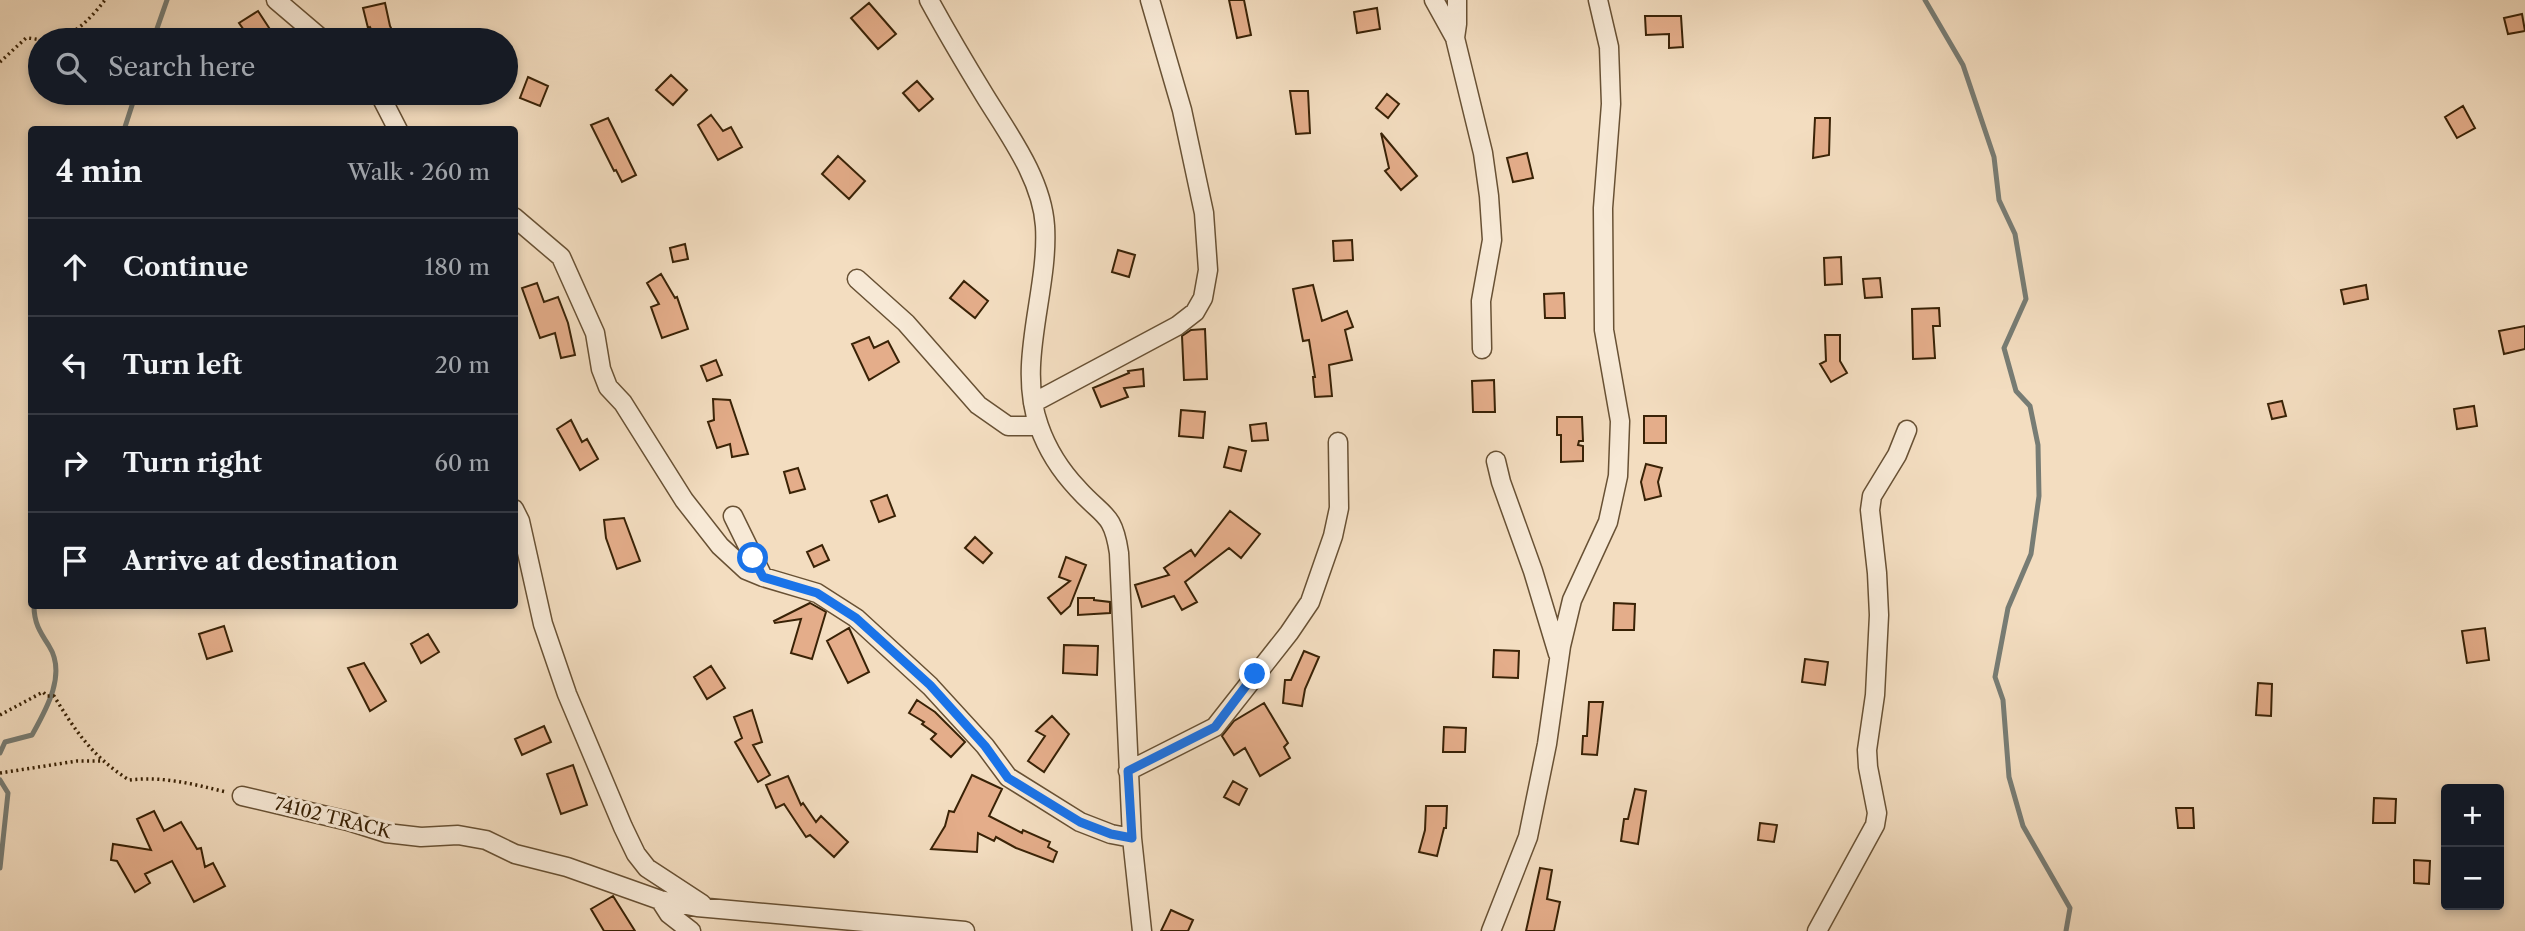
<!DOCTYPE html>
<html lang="en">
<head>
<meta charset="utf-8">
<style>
	:root { --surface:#171b24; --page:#20242c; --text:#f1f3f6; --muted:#9ea1a6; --line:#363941 }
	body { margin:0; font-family:"Libre Caslon Text",serif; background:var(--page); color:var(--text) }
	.controls { position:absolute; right:21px; bottom:21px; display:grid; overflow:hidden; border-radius:7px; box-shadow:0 4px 10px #0003 }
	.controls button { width:63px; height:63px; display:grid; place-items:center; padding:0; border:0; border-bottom:2px solid var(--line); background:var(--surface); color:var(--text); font:35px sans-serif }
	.stop { position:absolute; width:21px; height:21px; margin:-16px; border:5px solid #1a73e8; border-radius:50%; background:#fff }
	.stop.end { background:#1a73e8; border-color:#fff; box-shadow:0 2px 7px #0008 }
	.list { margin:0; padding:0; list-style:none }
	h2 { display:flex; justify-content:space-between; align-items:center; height:91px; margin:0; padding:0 28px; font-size:30px }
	h2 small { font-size:23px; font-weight:400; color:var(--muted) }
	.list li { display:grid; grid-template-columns:46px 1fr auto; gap:21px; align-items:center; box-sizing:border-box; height:98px; padding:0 28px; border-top:2px solid var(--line) }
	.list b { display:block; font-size:26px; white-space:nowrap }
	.list em { font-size:23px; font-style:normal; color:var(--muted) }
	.icon { flex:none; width:38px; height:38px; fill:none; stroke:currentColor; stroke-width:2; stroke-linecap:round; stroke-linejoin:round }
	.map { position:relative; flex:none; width:2525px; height:931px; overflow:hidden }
	.search { position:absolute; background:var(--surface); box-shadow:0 4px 10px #0003; left:28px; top:28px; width:490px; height:77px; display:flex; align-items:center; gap:18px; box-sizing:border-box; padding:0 24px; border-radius:38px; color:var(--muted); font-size:26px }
	.panel { position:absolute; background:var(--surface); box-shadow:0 4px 10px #0003; left:28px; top:126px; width:490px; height:483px; border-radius:7px }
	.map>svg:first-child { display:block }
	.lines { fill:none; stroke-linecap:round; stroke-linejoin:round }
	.stream { stroke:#777c74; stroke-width:5 }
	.building { fill:#e4ad8a; stroke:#392206; stroke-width:2 }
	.minor-casing { stroke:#685134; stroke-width:21 }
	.path { stroke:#392206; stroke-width:3.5; stroke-dasharray:2 3.5; stroke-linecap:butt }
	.minor { stroke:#f7e9d6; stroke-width:18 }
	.route { stroke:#1a73e8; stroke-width:9 }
	.labels { text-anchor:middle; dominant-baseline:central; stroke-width:6; stroke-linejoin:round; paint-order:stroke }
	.street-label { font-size:18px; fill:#392206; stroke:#f7e9d6 }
</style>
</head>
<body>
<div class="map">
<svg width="2525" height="931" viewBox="0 0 2525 931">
	<rect width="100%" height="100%" fill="#f3ddc0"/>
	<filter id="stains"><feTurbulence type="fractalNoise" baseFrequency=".00286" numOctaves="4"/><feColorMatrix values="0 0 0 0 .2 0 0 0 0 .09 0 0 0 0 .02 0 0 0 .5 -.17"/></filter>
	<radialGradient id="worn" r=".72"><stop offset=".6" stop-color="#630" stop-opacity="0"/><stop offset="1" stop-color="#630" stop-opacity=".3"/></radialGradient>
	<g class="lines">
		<path class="stream" d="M1925,0l38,65 31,92 5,43 16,34 11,65 -22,49 12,43 14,15 8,39 1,51 -8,58 -23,54 -13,69 8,23 6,77 14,49 47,82 -4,23
			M153,40l14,-40
			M124,130l12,-37
			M0,753l5,-11 27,-7c14,-25 35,-61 17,-89 -9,-14 -15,-23 -15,-40
			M0,780l8,13 -8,75"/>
	</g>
	<path class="building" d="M1229,0h15l7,35 -14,3z
		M385,3l5,23 7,14h-21l-6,-13 -2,1 -5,-20z
		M869,3l27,31 -18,15 -27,-31z
		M1377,8l3,21 -23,4 -3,-21z
		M258,11l19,29h-26l-12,-17z
		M2522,14l3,17 -17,3 -4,-16z
		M1645,16h36l2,31 -14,1v-14l-23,1z
		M671,75l16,15 -14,15 -17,-15z
		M528,77l20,9 -8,20 -20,-8z
		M917,81l16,18 -14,12 -16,-18z
		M1290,91h18l2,42 -14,1z
		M1387,94l12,10 -11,14 -12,-10z
		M2463,106l12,22 -18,10 -12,-21z
		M711,115l12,16 8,-4 11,20 -24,13 -20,-35z
		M608,118l28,57 -14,7 -6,-12 -2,1 -23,-46z
		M1815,118h15l-1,37 -16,3z
		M1381,133l36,43 -16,14 -16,-19 4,-3z
		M1527,153l6,25 -20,4 -6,-24z
		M838,156l27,25 -16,18 -27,-25z
		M1352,240l1,20 -19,1 -1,-20z
		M685,244l3,15 -15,3 -3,-14z
		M1118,250l17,5 -6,22 -17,-5z
		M1841,257l1,27 -17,1 -1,-27z
		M661,274l14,24 2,-1 11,32 -26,9 -11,-31 8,-3 -12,-21z
		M1880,278l2,19 -17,1 -2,-19z
		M964,281l24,20 -13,17 -25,-20z
		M537,283l7,19 14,-5 10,26 7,32 -14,3 -6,-25 -15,5 -18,-50z
		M1313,285l9,36 25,-10 6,16 -8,3 7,30 -23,5 3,31 -17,1 -2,-20h2l-6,-37 -6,1 -10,-52z
		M2366,285l2,14 -24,5 -3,-14z
		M1564,293l1,25h-20l-1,-24z
		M1939,308l1,18h-7l2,32 -22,1 -1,-50z
		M2525,326v23l-21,5 -5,-23z
		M1205,329l2,50 -23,1 -2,-44 9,-6z
		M1825,335h15v26l7,12 -16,9 -11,-18 6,-3z
		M869,337l5,11 14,-7 11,21 -30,18 -17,-36z
		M716,360l6,15 -15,6 -6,-15z
		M1143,369l1,17 -20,2 4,9 -27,10 -8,-19 36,-15 -1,-2z
		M1494,380l1,32h-22l-1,-31z
		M713,399l17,1 18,54 -16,3 -2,-13 -13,4 -9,-26 6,-2z
		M2282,401l4,15 -14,3 -4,-15z
		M2474,406l3,20 -20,3 -3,-20z
		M1181,410l24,2 -2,26 -24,-2z
		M1644,416h22v27h-22z
		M1557,417h25l1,24h-4l-1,4 5,1v15l-22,1v-27h-4z
		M571,420l11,22 5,-3 11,20 -18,11 -23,-41z
		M1266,423l2,17 -16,1 -2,-16z
		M1229,447l17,4 -5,20 -17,-4z
		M1646,464l16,4 -4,14 3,14 -16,4 -4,-18z
		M798,468l7,21 -15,4 -6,-21z
		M887,495l8,21 -16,6 -8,-21z
		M1230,511l30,23 -19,24 -12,-10 -44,34 12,20 -15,8 -8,-14 -32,11 -7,-22 34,-10 -5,-7 27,-18 4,6z
		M624,518l16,43 -23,8 -11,-31 -2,-18z
		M975,537l17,16 -9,10 -18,-15z
		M822,545l7,15 -15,7 -7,-15z
		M1066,557l20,8 -16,41 -9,8 -13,-16 22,-17 -11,-4z
		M1078,598h16v2l16,2v11l-32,2z
		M810,603l16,9 -14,47 -21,-6 10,-34 -26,4 -1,-2z
		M1614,603l21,1 -1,26h-21z
		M224,626l8,25 -25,8 -8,-25z
		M849,628l20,44 -21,11 -21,-42z
		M2485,628l4,32 -22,3 -5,-32z
		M428,634l11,18 -18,11 -10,-19z
		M1064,645l34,1 -1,29 -34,-2z
		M1494,650l25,1 -1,27 -25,-1z
		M1304,651l15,6 -14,32 -3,17 -19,-3 2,-23h6z
		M1805,659l23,3 -3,23 -23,-3z
		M364,663l22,38 -16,10 -22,-43z
		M711,666l14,22 -18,11 -13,-22z
		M2258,683l14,1 -1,32 -15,-1z
		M917,700l18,12 30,30 -14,15 -20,-18 5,-5 -14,-10 2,-2 -15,-9z
		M1589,702h14l-6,53 -15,-1 1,-18h4z
		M1264,703l24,40 -4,4 6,11 -30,18 -15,-28 -11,7 -12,-19 12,-15z
		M752,710l10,32 -9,3 17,30 -12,7 -23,-40 7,-4 -8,-21z
		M1052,716l17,18 -25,38 -16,-11 17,-25 -9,-5z
		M544,726l7,16 -29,13 -7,-16z
		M1444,727l22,1 -1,24h-22z
		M573,765l14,40 -26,9 -14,-40z
		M972,775l30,14 -13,27 33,17 1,-3 27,12 -2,5 9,5 -4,10 -37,-14 -20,-11 -2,4 -16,-8 -1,19 -46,-3 14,-23 4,-15 5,1z
		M788,776l13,29 2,-2 13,19 5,-6 27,26 -14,15 -24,-22 -4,2 -22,-33 -8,4 -10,-23z
		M1233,781l14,8 -8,16 -15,-8z
		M1635,789l11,2 -8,53 -17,-3 3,-22h4z
		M2374,798l22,1 -1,24h-22z
		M1426,806h21l-1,22h-2l-7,28 -18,-4 6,-22z
		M2176,808h17l1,20h-16z
		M154,811l10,20 17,-9 16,27 4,-1 4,19 8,-4 12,23 -31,16 -22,-41 -27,13 5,9 -15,9 -18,-31 -6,-1 2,-16 38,6 -14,-31z
		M1760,823l17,2 -3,17 -16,-2z
		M2414,860l16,1 -1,23 -15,-1z
		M1540,868l12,2 -5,29 13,3 -6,29h-28z
		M613,896l22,35h-31l-13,-22z
		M1171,910l22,10 -5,11h-27z"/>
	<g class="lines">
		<defs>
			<path id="minor" d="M276,0l47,40
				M929,0c18,33 37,65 56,96 24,39 57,83 60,130 4,66 -29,136 -6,200 8,23 22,45 39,63 25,28 35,23 41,64l13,285 10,93
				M1434,0l21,38 28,115 6,43 3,44 -11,61 1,48
				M1455,38l2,-14v-24
				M379,93l19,37
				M514,217l47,40 34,76 6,36 7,18 15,16 61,97 36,46 26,24 17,7
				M857,279l49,44 72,82 30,21h31
				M1033,403l144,-77 18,-14 8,-14 5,-28 -4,-57 -22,-103 -32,-110
				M1496,461l5,21 32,89 25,83
				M514,509l6,12 23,103 24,70 56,133 13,27 11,14 55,36
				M733,516l30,61 54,16 39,25 74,68 55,60 23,31 72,45 31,12 21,4
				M1128,771l87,-44 74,-94 21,-31 23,-66 6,-28 -1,-66
				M242,796l106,25 38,12 35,4 37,-2 28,5 29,14 52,13 93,33 37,7 268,24
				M660,900l9,14 22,17
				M1491,931l37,-94 19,-93 14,-98 11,-46 36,-78 10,-46 2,-55 -16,-91 -1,-122 8,-104 -2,-57 -11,-47
				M1817,931l58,-106 2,-12 -9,-46 -1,-17 8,-55 4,-80 -2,-42 -7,-63 2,-14 25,-41 10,-25"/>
		</defs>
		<use href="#minor" class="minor-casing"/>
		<path class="path" d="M0,62l26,-24c8,0 15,3 23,2 24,-2 42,-22 56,-40
			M0,715l43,-23 4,4h7c22,36 39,61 75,84 34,-4 64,4 97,12
			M0,773l77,-12h24"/>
		<use href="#minor" class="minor"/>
	</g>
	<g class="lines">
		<path class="route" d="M753,558l10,19 54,16 39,25 74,67 55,61 23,32 72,44 31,12 21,4 -4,-67 87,-44 40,-53"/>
	</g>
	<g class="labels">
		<g class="street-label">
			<text transform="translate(333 818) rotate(14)">74102 TRACK</text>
		</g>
	</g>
	<rect width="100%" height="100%" filter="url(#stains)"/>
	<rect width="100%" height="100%" fill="url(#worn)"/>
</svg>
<div class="controls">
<button>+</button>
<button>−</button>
</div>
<div class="stop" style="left:753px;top:558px"></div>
<div class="stop end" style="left:1255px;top:674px"></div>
<div class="search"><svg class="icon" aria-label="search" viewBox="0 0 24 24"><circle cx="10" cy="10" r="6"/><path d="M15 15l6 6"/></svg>Search here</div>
<section class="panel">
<h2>4 min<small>Walk · 260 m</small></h2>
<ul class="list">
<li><svg class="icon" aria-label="ahead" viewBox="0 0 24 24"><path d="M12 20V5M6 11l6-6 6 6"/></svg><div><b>Continue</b></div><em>180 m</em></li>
<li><svg class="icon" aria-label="left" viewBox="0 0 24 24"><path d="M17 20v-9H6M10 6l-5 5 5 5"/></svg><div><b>Turn left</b></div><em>20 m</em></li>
<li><svg class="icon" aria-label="right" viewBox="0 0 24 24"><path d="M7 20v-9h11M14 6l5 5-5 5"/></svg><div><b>Turn right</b></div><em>60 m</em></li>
<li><svg class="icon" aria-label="arrive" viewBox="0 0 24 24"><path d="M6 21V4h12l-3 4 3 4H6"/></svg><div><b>Arrive at destination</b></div></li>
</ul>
</section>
</div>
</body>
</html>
